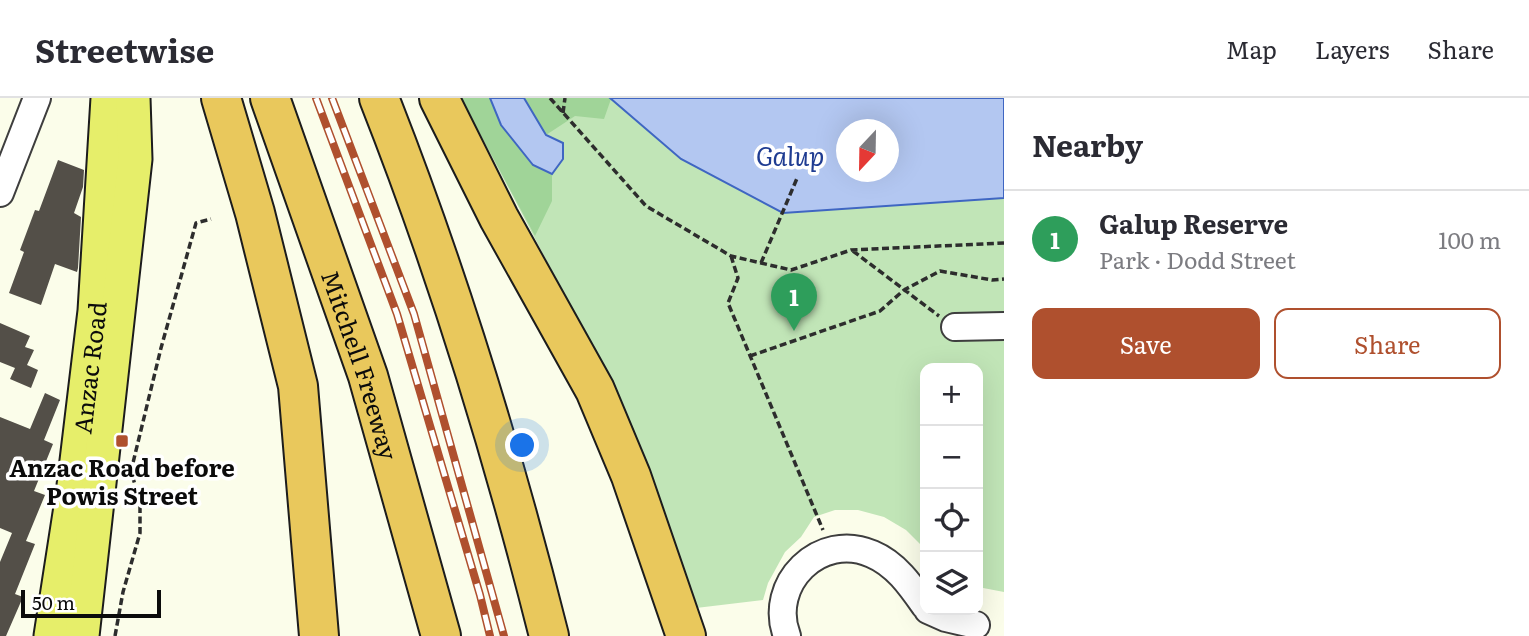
<!DOCTYPE html>
<html lang="en">
<head>
<meta charset="utf-8">
<style>
	:root { --surface:#fff; --page:#f2f2f3; --text:#2b2b33; --muted:#7c7c81; --line:#e1e1e2; --accent:#af502e }
	body { margin:0; font-family:Literata,serif; background:var(--page); color:var(--text) }
	.controls { position:absolute; right:21px; bottom:21px; display:grid; overflow:hidden; border-radius:14px; box-shadow:0 7px 28px #0002 }
	.controls button { width:63px; height:63px; display:grid; place-items:center; padding:0; border:0; border-bottom:2px solid var(--line); background:var(--surface); color:var(--text); font:35px sans-serif }
	.compass { position:absolute; left:836px; top:21px; width:63px; height:63px; border-radius:50%; background:var(--surface); box-shadow:0 7px 28px #0002; rotate:202deg }
	.scale { position:absolute; left:21px; bottom:18px; width:140px; box-sizing:border-box; padding-left:7px; border:4px solid #0b0b0b; border-top:0; font-size:19px; line-height:24px; white-space:nowrap; color:#0b0b0b; -webkit-text-stroke:5px #fff; paint-order:stroke }
	.you { position:absolute; left:523px; top:348px; width:24px; height:24px; margin:-18px; border:5px solid #fff; border-radius:50%; background:#1a73e8; box-shadow:0 0 0 10px #1a73e833 }
	.badge { display:grid; place-items:center; width:46px; height:46px; border-radius:50%; background:var(--accent); color:#fff; font-size:23px; font-weight:700 }
	.pin { position:absolute; translate:-50% -58px; filter:drop-shadow(0 2px 4px #0008) }
	.pin::after { content:''; position:absolute; top:37px; width:24px; height:21px; background:inherit; clip-path:polygon(0 0,100% 0,50% 100%) }
	.list { margin:0; padding:0; list-style:none }
	h2 { display:flex; justify-content:space-between; align-items:center; height:91px; margin:0; padding:0 28px; font-size:30px }
	h2 small { font-size:23px; font-weight:400; color:var(--muted) }
	.list li { display:grid; grid-template-columns:46px 1fr auto; gap:21px; align-items:center; box-sizing:border-box; height:98px; padding:0 28px; border-top:2px solid var(--line) }
	.list b { display:block; font-size:26px; white-space:nowrap }
	.list p { margin:0; font-size:23px; white-space:nowrap; color:var(--muted) }
	.list em { font-size:23px; font-style:normal; color:var(--muted) }
	.actions { display:flex; gap:14px; padding:21px 28px }
	.actions a { flex:1; padding:16px 0; border:2px solid var(--accent); border-radius:14px; text-align:center; font-size:24px; color:var(--accent) }
	.actions .main { background:var(--accent); color:#fff }
	.icon { flex:none; width:38px; height:38px; fill:none; stroke:currentColor; stroke-width:2; stroke-linecap:round; stroke-linejoin:round }
	.map { position:relative; flex:none; width:1004px; height:538px; overflow:hidden }
	header { display:flex; align-items:center; gap:42px; box-sizing:border-box; height:98px; padding:0 35px; background:var(--surface); border-bottom:2px solid var(--line) }
	header strong { font-size:33px }
	nav { display:flex; gap:38px; margin-inline-start:auto; font-size:24px }
	main { display:flex }
	aside { flex:1; background:var(--surface) }
	.map>svg:first-child { display:block }
	.green { fill:#c1e5b7; fill-rule:evenodd }
	.forest { fill:#a0d498 }
	.water { fill:#b3c7f1; stroke:#3f66c2; stroke-width:2; fill-rule:evenodd }
	.building { fill:#534f48 }
	.lines { fill:none; stroke-linecap:round; stroke-linejoin:round }
	.minor-casing { stroke:#3e3e3e; stroke-width:30 }
	.major-casing { stroke:#1c1c1c; stroke-width:37 }
	.highway-casing { stroke:#1c1c1c; stroke-width:42 }
	.path { stroke:#2d2d2d; stroke-width:3.5; stroke-dasharray:7 3.5; stroke-linecap:butt }
	.minor { stroke:#fff; stroke-width:26 }
	.major { stroke:#e6ee6a; stroke-width:33 }
	.highway { stroke:#e9c85c; stroke-width:38 }
	.rail-casing { stroke:#af502e; stroke-width:8 }
	.rail { stroke:#fff; stroke-width:5; stroke-dasharray:16; stroke-linecap:butt }
	.poi-dot { fill:#af502e; stroke:#fff; stroke-width:2.5 }
	.labels { text-anchor:middle; dominant-baseline:central; stroke-width:7; stroke-linejoin:round; paint-order:stroke }
	.street-label { font-size:24px; fill:#0b0b0b; stroke:#fff }
	.poi-label { font-size:24px; font-weight:bold; fill:#0b0b0b; stroke:#fff }
	.water-label { font-size:26px; font-style:italic; fill:#1f3c92; stroke:#fff }
</style>
</head>
<body>
<header>
<strong>Streetwise</strong>
<nav><a>Map</a><a>Layers</a><a>Share</a></nav>
</header>
<main>
<div class="map">
<svg width="1004" height="538" viewBox="0 0 1004 538">
	<rect width="100%" height="100%" fill="#fbfdea"/>
	<path class="green" d="M461,0h543v494l-26,-5v-219h-53v181l-19,-19 -22,-13 -26,-7h-23l-21,7 -13,20 -16,15 -17,31 -5,17 -67,8 -84,-223zM846,32h42v42h-42z"/>
	<path class="forest" d="M461,0h29l11,27 32,40 19,9v27l-17,35z
		M524,0h86l1,1 -7,20 -29,-3 -29,19z"/>
	<path class="water" d="M490,0h34l22,37 17,8v16l-11,15 -19,-9 -32,-40z
		M610,0h394v100l-221,15 -102,-54zM846,32h42v42h-42z"/>
	<path class="building" d="M58,62l26,10 -1,17 -9,26 7,4 -3,51 -1,4 -22,-8 -14,41 -32,-12 15,-41 -4,-2 15,-40 4,1z
		M0,225l30,13 -5,11 9,3 -7,15 11,5 -7,18 -21,-9 5,-11 -15,-6z
		M45,295l15,7 -16,40 9,4 -19,47 11,4 -19,46 9,3 -20,50 8,3 -17,39h-6v-74l12,-29 -12,-5v-111l30,12z"/>
	<g class="lines">
		<defs>
			<path id="minor" d="M0,95l37,-95
				M955,229l49,-1
				M928,512l18,8 30,7
				M787,538c-20,-52 33,-105 85,-82 24,10 39,32 53,52"/>
			<g id="major">
				<path id="s1" d="M51,538l22,-142 22,-183 13,-213"/>
				<path d="M82,538l53,-477 -2,-61"/>
			</g>
			<g id="highway">
				<path d="M221,0l34,115 43,173 21,250"/>
				<path id="s2" d="M270,0l98,278 73,260"/>
				<path d="M379,0c69,175 124,355 170,538"/>
				<path d="M439,0l60,120 96,172 36,86 55,160"/>
			</g>
		</defs>
		<use href="#minor" class="minor-casing"/>
		<use href="#major" class="major-casing"/>
		<use href="#highway" class="highway-casing"/>
		<path class="path" d="M550,0l96,108 85,50 60,14 60,-20 153,-7
			M563,15l2,-15
			M853,153l86,65
			M731,158l7,22 -10,25 95,227
			M761,165l37,-87
			M750,258l130,-45 24,-21 36,-19 52,9 12,-1
			M115,538l8,-44 17,-59v-31l-9,-31 30,-123 35,-125 15,-4"/>
		<use href="#minor" class="minor"/>
		<use href="#major" class="major"/>
		<use href="#highway" class="highway"/>
		<defs>
			<path id="rail" d="M316,0l81,216 83,281 10,41
				M332,0l82,216 90,322"/>
		</defs>
		<use href="#rail" class="rail-casing"/>
		<use href="#rail" class="rail"/>
	</g>
	<rect class="poi-dot" x="115" y="336" width="14" height="14" rx="3.5"/>
	<g class="labels">
		<g class="street-label">
			<text stroke="none"><textPath href="#s2" startOffset="282">Mitchell Freeway</textPath></text>
			<text stroke="none"><textPath href="#s1" startOffset="271">Anzac Road</textPath></text>
		</g>
		<g class="poi-label">
			<text x="122" y="368">Anzac Road before<tspan x="122" dy="28">Powis Street</tspan></text>
		</g>
		<g class="water-label">
			<text x="790" y="56">Galup</text>
		</g>
	</g>
</svg>
<div class="controls">
<button>+</button>
<button>−</button>
<button><svg class="icon" aria-label="locate" viewBox="0 0 24 24"><circle cx="12" cy="12" r="6"/><path d="M12 2v4M12 18v4M2 12h4M18 12h4"/></svg></button>
<button><svg class="icon" aria-label="layers" viewBox="0 0 24 24"><path d="M12 4l9 5-9 5-9-5zM3 14l9 5 9-5"/></svg></button>
</div>
<svg class="compass" viewBox="-18 -18 36 36"><path d="M0-13l5 13h-10z" fill="#e53935"/><path d="M0 13l5-13h-10z" fill="#7c7c81"/></svg>
<div class="scale">50 m</div>
<div class="you"></div>
<div class="pin badge" style="left:794px;top:233px;background:#2e9e5b">1</div>
</div>
<aside>
<h2>Nearby<small></small></h2>
<ul class="list">
<li><span class="badge" style="background:#2e9e5b">1</span><div><b>Galup Reserve</b><p>Park · Dodd Street</p></div><em>100 m</em></li>
</ul>
<div class="actions"><a class="main">Save</a><a>Share</a></div>
</aside>
</main>
</body>
</html>
